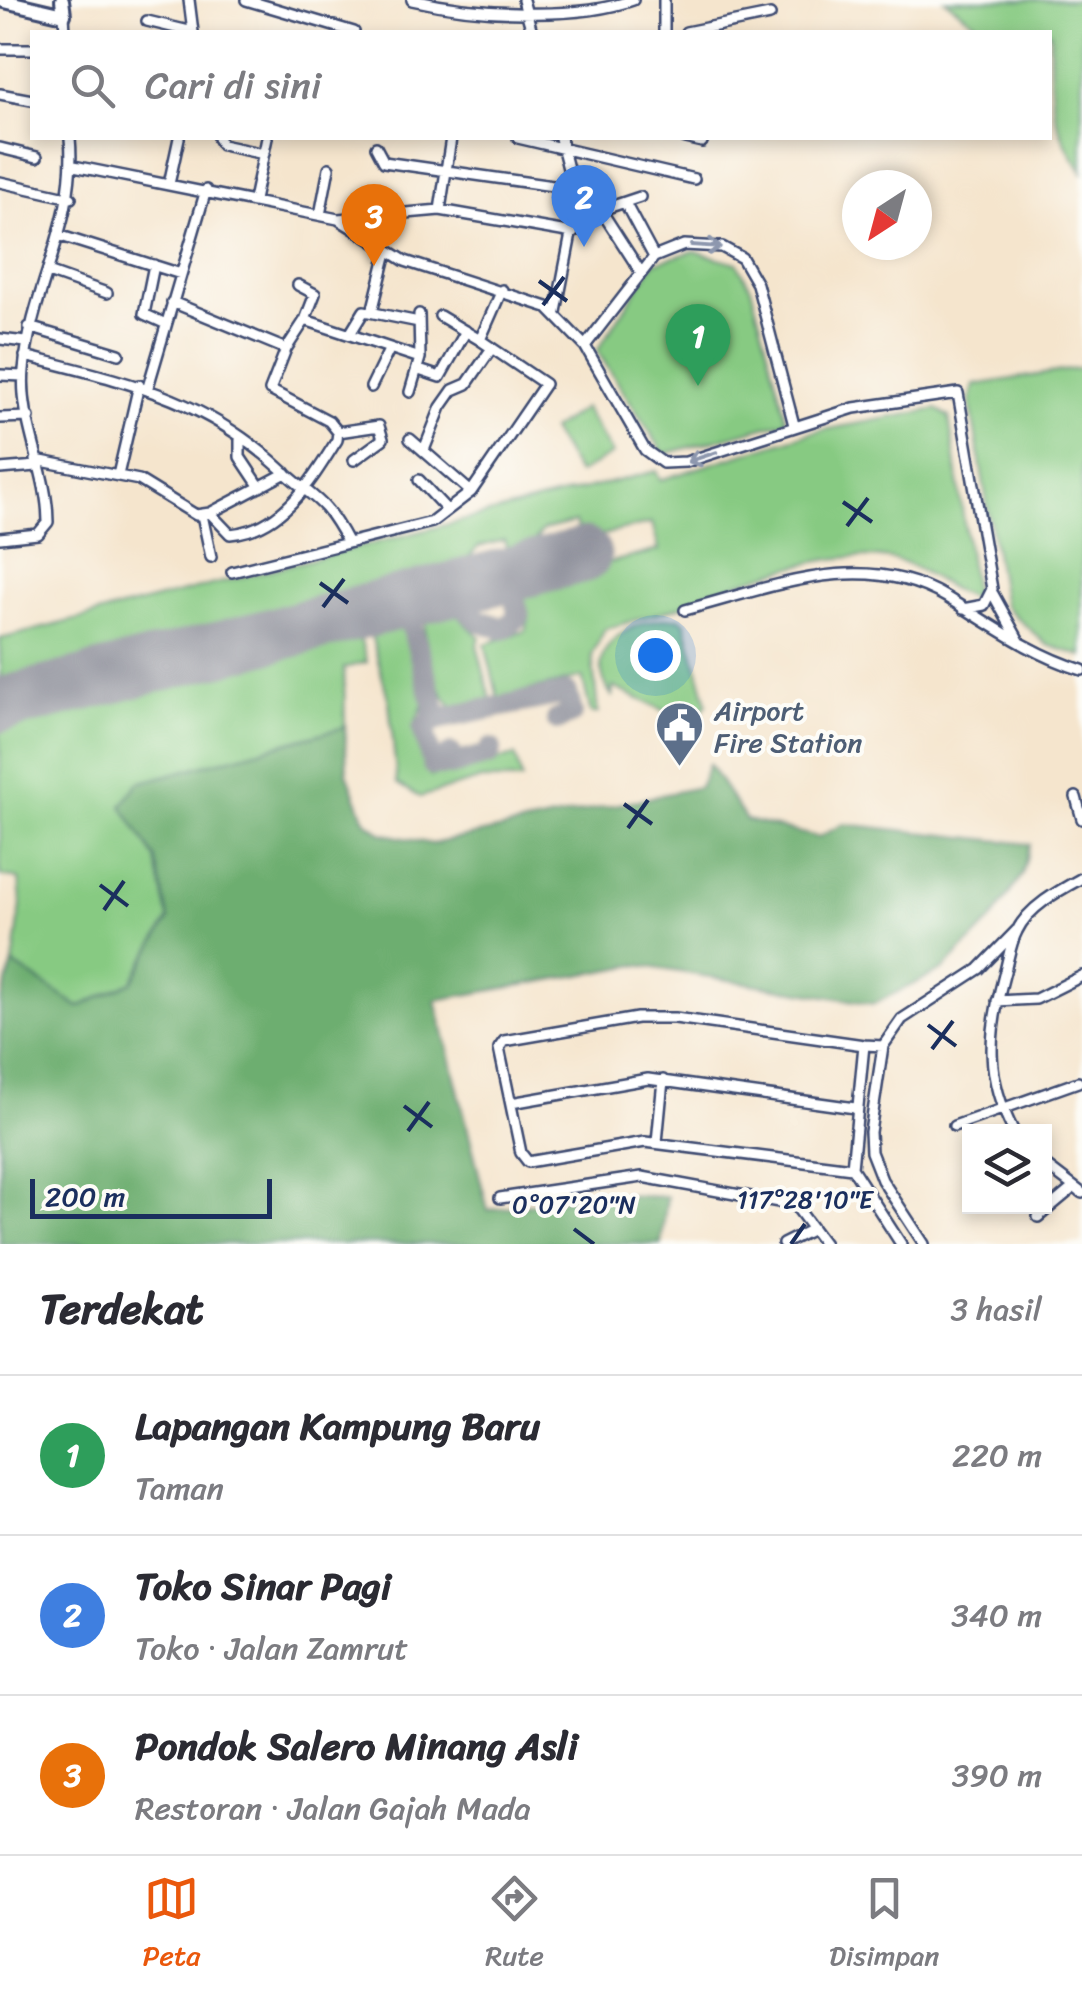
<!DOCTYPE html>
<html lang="id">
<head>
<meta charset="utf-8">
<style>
	:root { --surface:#fff; --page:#f7f7f7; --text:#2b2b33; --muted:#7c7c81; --line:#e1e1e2; --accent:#ea580c }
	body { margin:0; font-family:Sriracha,sans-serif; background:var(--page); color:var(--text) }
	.controls { position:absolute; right:30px; bottom:30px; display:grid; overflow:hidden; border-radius:0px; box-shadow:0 5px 15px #0003 }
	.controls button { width:90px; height:90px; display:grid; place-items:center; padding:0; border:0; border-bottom:2px solid var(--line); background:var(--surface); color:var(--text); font:50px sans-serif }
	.compass { position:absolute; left:842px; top:170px; width:90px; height:90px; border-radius:50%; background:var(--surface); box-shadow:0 5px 15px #0003; rotate:216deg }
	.scale { position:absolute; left:30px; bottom:25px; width:242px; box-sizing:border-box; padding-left:10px; border:5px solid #1b2f5e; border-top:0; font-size:28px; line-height:35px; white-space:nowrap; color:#1b2f5e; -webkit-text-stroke:8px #fdfcf7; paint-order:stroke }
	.you { position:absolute; left:655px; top:655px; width:35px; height:35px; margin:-25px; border:8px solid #fff; border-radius:50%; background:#1a73e8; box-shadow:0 0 0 15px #1a73e833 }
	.badge { display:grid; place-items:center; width:65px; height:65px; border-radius:50%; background:var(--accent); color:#fff; font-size:32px; font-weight:700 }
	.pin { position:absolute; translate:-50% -82px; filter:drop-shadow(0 2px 5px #0008) }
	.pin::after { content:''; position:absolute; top:52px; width:35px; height:30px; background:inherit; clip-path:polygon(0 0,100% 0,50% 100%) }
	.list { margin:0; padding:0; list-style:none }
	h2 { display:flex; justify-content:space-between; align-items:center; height:130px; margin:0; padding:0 40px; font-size:42px }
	h2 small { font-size:32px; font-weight:400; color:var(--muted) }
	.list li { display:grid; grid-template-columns:65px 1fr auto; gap:30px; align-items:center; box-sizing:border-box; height:160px; padding:0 40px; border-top:2px solid var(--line) }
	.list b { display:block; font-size:38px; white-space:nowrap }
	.list p { margin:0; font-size:32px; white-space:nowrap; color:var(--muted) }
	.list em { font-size:32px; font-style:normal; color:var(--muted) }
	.icon { flex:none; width:55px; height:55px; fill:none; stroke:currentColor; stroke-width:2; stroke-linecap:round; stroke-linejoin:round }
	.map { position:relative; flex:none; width:1082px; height:1244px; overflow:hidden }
	.search { position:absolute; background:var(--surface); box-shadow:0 5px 15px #0003; left:30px; right:30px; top:30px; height:110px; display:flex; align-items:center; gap:25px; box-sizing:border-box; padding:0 35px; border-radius:0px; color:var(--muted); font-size:38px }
	.sheet { height:610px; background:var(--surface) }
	nav { display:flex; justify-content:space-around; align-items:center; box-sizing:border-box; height:140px; border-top:2px solid var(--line); background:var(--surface); font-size:28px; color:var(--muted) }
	nav a { display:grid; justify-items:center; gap:5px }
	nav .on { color:var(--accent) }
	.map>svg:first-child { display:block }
	.green { fill:#87ca82; stroke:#517c70; stroke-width:2.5 }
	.forest { fill:#6dae70; stroke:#446e67; stroke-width:2.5 }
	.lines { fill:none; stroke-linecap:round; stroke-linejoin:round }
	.taxiway { stroke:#888a96; stroke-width:22 }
	.runway { stroke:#888a96; stroke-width:55 }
	.street-casing { stroke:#3c4a6f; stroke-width:14 }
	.secondary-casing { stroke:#3c4a6f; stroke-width:18 }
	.street { stroke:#fff; stroke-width:9 }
	.secondary { stroke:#fff; stroke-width:12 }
	.oneway { stroke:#8d97ae }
	.ticks { fill:none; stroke:#1b2f5e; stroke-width:4 }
	.labels { text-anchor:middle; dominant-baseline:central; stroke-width:8; stroke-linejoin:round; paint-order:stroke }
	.service-label { font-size:28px; fill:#4e5e75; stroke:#fdfcf7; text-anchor:start }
	.ticks-label { font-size:25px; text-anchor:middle; fill:#1b2f5e; stroke:#fdfcf7; stroke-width:8; stroke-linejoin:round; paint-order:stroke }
</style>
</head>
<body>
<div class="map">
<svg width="1082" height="1244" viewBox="0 0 1082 1244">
	<rect width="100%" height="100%" fill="#fdfcf7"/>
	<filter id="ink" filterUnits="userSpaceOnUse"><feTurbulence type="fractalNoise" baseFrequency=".01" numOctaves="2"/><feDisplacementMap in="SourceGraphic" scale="20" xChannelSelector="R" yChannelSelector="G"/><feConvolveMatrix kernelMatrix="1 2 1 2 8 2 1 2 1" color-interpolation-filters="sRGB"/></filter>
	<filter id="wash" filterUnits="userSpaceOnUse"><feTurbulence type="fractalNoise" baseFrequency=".0048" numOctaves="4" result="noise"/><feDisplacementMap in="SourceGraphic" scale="40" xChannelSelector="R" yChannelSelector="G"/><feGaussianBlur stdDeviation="2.25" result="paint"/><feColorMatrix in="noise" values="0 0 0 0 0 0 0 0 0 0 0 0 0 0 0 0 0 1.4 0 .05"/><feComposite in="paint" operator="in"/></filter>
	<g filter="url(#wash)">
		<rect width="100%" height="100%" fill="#f5e5cd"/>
		<path class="green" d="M945,0h137v172c-34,-51 -32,-80 -32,-140h-62z
			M694,251l43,12 14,25 36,133 -123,33 -67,-103 57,-88z
			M1082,368v288l-35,-11 -43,-39 -34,-205 4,-16z
			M584,408l28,46 -34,20 -27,-44z
			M937,409l12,8 26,182c-27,-7 -53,-34 -85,-40 -61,-10 -127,17 -185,34l1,6 -101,30 -13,26 6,58h-7l-9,-36 -84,21 -13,-54 40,-13 4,-12 -8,-34 138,-35 -7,-27 -71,17 -6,-18 -32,8 -22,27 -11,2 -6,-19 -26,7 -23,26 -455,117v-51l656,-168 4,9 152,-48z
			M446,604l34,33 -3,8 14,55 -35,9c-19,-10 -38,-77 -28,-97z
			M392,618l15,12 18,70 -8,19 14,57 84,-20 7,24h-43l-59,17 -23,-14 -8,-81 -19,-71 5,-8z
			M679,618l6,5 22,80 -13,21 -81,-37 -1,9c-35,-50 23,-79 67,-78z
			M350,630l9,5 8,27 -23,6 1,59 -206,56 -16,23 32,52 14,61 -37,63 -53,25 -66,-43 8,-59 -2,-26 -19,-3v-156z"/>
		<path class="forest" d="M345,727l2,46 18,47 16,13 51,11 267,-57 10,-23 37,56 72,17 26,-13 186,20 -8,31 -31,46 -48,49 -70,34 -236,-39 -201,35 52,210 111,-16 68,3 -6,47h-661v-240l13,-40 66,43 53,-25 37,-63 -14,-61 -33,-52 16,-23z"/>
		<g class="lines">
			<path class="taxiway" d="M445,590l33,30 26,9 15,-13 -11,-42
				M391,604l17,10 15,-18
				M408,614l30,105 129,-26 5,20 -15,7
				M433,712l-2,11 -8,5 10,37h17l1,-11
				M450,765l39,-10 2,-6"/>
			<path class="runway" d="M0,705l584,-150"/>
		</g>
	</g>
	<g filter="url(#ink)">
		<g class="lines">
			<defs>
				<path id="street" d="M189,0l4,32
					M246,0l108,32
					M412,0c60,14 162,21 221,0
					M523,0l9,32
					M664,0v32
					M64,15l1,17
					M147,21l46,11
					M686,32l84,-17
					M0,49h32
					M0,94l32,6
					M218,138l4,7 42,9
					M518,138l176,41
					M685,138l17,4
					M376,147l8,15 190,27
					M0,148l37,9
					M74,166l264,53 67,42 142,46 38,39 60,104 18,13 23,-1 168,-54 104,-15 34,196 -8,16 -21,4
					M0,182l71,16
					M169,184l10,-46
					M640,197l-33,11 -3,7 36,56
					M254,200l13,-62
					M625,203l29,54
					M440,210l11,-72
					M320,215l9,-47
					M338,219l102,-9 133,23
					M61,236l120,38
					M154,265l-10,49 22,10
					M48,272l59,21
					M298,285l17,9 -10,26
					M172,302l114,47
					M372,312l15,-60
					M556,312l21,-109 -17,-65
					M419,314l1,44
					M440,316l40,24
					M29,327l90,27
					M350,334l14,-23 55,11
					M0,339l26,3
					M585,346l69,-89 30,-12 38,2 20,11 15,26 37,141
					M25,356c101,26 179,41 257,114 35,32 41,26 66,73l84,-21 39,-30 -61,-53
					M419,370l21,7 26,-46
					M0,375l23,1
					M148,387l58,-197
					M371,387l19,-39
					M0,418l29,-1
					M338,432l41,-6 4,13 -29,21
					M240,440v17l20,30
					M424,450l17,-43 12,-17 14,-6 25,-36
					M36,460l103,20 57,35 14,-2 76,-40
					M0,469l37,-3
					M118,475l21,-90
					M419,480l28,30
					M471,492l74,-108 -65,-44 22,-50
					M210,513l20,21c53,-4 82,-54 107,-94l1,-8 -9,-11 -59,-31 16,-41 19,-29 115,38 -10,34
					M202,515l9,42
					M0,538l38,-4 10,-12c0,-50 -29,-101 -24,-152 7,-82 54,-149 46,-232
					M232,572l116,-29
					M993,594l26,47
					M685,610c85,-22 179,-62 261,-13 46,28 85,57 136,73
					M1076,797l6,22
					M997,1001l39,-2 46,-23
					M883,1046l-19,-1 -12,123 49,76
					M511,1103l137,-24 207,29
					M954,1126l124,-44
					M1014,1132c-29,-55 -26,-98 -10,-157 4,-14 6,-31 13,-44 11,-24 43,-41 65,-53
					M657,1142l6,-62
					M1044,1164l38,29
					M852,1168l-207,-26 -117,20 -7,-9 -22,-105 5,-7 133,-23h38l189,27
					M500,1198l142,-21 153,28 29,39
					M1038,1217l36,-30
					M783,1244l30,-15
					M924,1244l-42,-64 -11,-28 -1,-20 13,-86 19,-27 77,-50 38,-39"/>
				<path id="secondary" d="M0,0l64,15 -2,-15"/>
			</defs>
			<use href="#street" class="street-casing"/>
			<use href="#secondary" class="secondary-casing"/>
			<use href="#street" class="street"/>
			<use href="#secondary" class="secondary"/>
		</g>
		<defs><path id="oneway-shaft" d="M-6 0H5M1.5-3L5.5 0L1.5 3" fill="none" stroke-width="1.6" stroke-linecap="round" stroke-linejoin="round" transform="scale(2.5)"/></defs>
		<g class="oneway">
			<use href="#oneway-shaft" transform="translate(706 246) rotate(4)"/>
			<use href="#oneway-shaft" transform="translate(702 457) rotate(162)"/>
		</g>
	</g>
	<path class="ticks" d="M539,281l28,20M543,305l21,-28M843,502l29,20M847,526l21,-28M320,583l28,20M323,607l21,-28M624,804l28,20M628,828l20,-28M100,885l28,21M104,910l20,-29M928,1025l28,21M932,1049l21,-28M404,1106l28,21M408,1131l21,-29M574,1229l20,15M791,1244l14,-20"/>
	<defs>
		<symbol id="civic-pin" viewBox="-11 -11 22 30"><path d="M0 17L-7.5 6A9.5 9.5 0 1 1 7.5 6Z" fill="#5c6f8a" stroke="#fdfcf7"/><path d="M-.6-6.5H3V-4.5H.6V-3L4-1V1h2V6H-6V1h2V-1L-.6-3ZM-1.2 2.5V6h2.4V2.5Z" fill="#fff"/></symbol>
	</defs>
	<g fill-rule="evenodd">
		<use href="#civic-pin" x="652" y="698" width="55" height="75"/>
	</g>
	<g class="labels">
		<g class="service-label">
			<text x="714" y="710">Airport<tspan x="714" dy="32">Fire Station</tspan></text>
		</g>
	</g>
	<g class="ticks-label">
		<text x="805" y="1208">117°28'10"E</text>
		<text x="574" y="1213">0°07'20"N</text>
	</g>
</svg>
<div class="controls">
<button><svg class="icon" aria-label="layers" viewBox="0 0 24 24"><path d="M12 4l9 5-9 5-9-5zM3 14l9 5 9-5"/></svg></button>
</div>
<svg class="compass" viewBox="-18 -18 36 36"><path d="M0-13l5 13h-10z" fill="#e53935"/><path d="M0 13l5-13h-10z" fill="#7c7c81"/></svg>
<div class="scale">200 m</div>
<div class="you"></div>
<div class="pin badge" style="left:698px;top:386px;background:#2e9e5b">1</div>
<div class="pin badge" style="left:584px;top:247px;background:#3f7fe0">2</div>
<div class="pin badge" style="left:374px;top:266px;background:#e8710a">3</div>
<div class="search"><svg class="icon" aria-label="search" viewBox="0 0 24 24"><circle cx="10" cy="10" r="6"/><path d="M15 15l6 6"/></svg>Cari di sini</div>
</div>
<section class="sheet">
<h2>Terdekat<small>3 hasil</small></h2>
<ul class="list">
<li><span class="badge" style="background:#2e9e5b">1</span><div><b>Lapangan Kampung Baru</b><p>Taman</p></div><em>220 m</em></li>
<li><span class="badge" style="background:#3f7fe0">2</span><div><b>Toko Sinar Pagi</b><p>Toko · Jalan Zamrut</p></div><em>340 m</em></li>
<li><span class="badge" style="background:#e8710a">3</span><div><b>Pondok Salero Minang Asli</b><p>Restoran · Jalan Gajah Mada</p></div><em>390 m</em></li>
</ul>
</section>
<nav>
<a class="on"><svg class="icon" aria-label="map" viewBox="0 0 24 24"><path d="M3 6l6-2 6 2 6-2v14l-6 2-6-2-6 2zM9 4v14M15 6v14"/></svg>Peta</a>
<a><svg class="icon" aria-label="directions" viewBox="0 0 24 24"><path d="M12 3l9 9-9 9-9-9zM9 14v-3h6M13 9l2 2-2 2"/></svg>Rute</a>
<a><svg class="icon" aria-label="saved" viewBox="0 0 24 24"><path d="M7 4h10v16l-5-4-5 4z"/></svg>Disimpan</a>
</nav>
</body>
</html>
